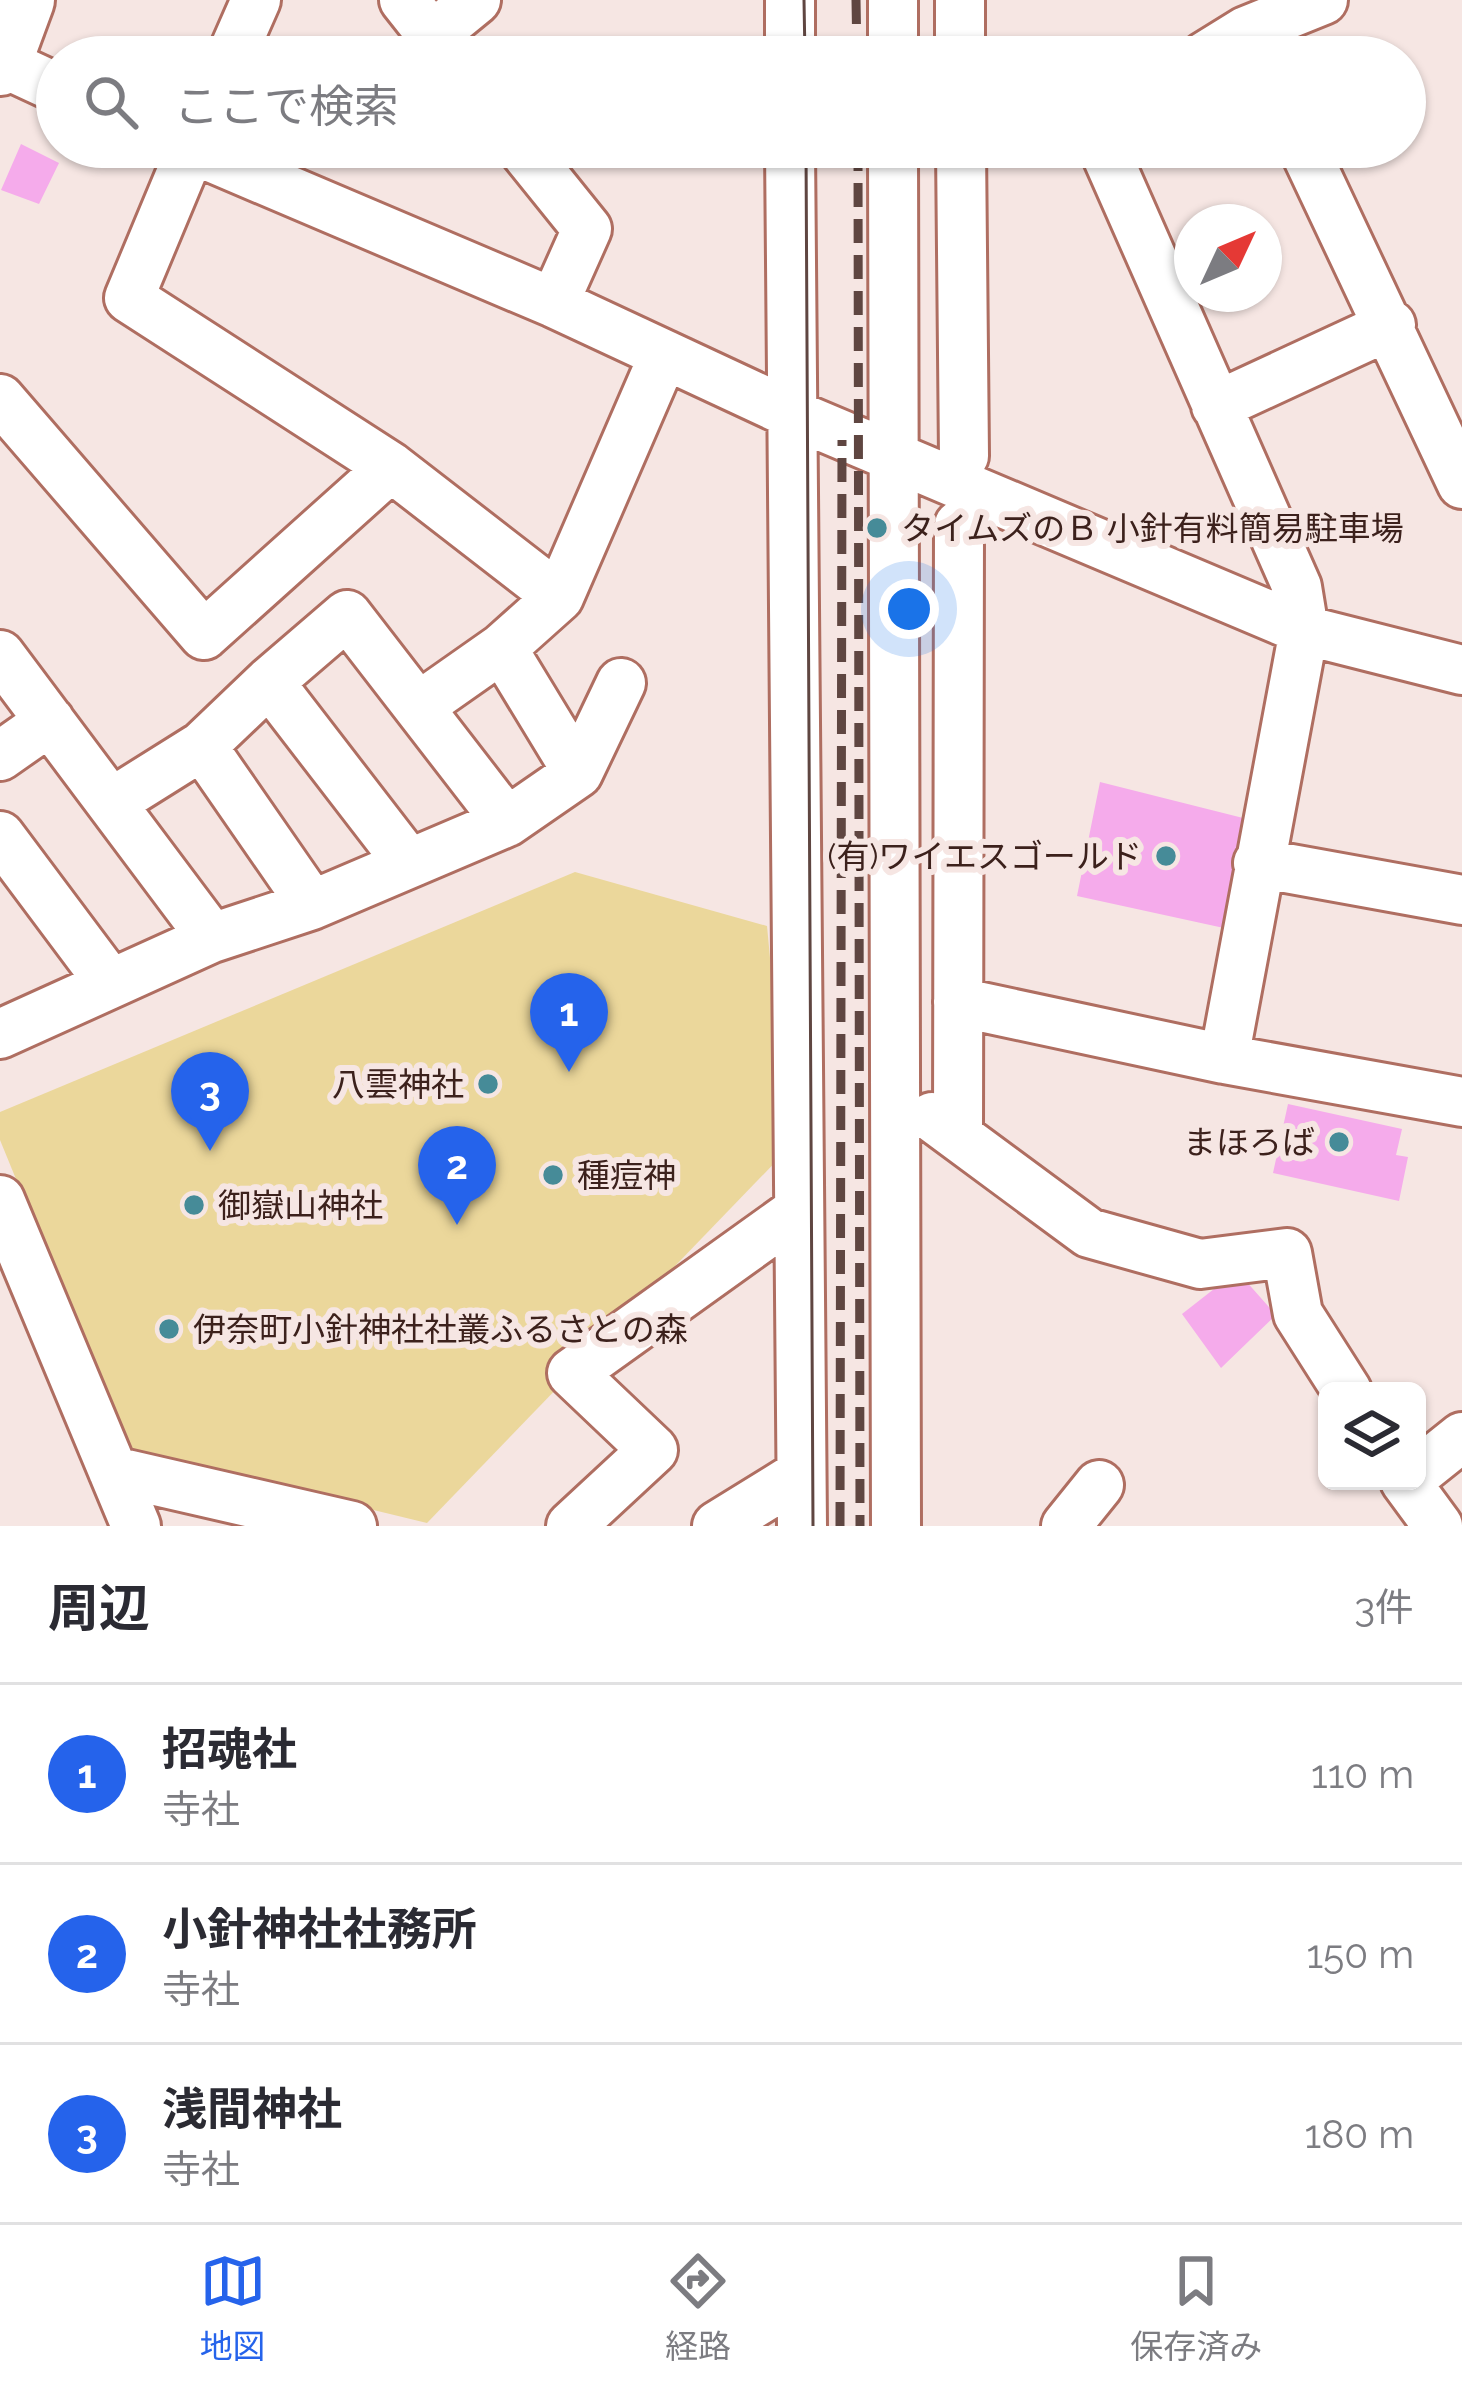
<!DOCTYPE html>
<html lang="ja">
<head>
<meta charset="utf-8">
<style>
	:root { --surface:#fff; --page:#f2f2f3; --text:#2b2b33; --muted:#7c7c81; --line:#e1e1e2; --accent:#2563eb }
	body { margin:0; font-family:Raleway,"Noto Sans JP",sans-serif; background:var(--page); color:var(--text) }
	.controls { position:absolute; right:36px; bottom:36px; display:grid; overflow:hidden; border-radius:18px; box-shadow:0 3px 9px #0004 }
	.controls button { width:108px; height:108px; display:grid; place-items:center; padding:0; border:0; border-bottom:3px solid var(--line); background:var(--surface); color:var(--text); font:60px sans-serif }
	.compass { position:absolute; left:1174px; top:204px; width:108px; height:108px; border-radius:50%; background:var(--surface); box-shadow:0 3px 9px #0004; rotate:46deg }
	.you { position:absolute; left:909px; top:609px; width:42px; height:42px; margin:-30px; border:9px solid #fff; border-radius:50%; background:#1a73e8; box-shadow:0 0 0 18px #1a73e833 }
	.badge { display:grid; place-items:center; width:78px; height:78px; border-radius:50%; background:var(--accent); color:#fff; font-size:39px; font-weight:700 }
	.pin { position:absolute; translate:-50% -99px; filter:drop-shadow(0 3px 6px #0008) }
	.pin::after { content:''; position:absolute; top:63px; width:42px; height:36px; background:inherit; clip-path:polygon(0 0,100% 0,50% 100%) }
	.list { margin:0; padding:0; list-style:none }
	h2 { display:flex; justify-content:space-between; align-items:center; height:156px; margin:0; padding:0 48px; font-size:51px }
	h2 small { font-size:39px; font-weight:400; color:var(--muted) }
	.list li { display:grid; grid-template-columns:78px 1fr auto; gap:36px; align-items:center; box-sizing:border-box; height:180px; padding:0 48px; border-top:3px solid var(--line) }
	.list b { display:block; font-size:45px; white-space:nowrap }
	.list p { margin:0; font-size:39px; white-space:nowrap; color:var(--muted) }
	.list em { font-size:39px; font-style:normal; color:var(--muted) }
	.icon { flex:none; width:66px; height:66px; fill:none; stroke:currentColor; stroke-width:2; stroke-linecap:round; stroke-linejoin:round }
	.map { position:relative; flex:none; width:1462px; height:1526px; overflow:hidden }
	.search { position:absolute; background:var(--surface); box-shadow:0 3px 9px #0004; left:36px; right:36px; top:36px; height:132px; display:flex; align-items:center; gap:30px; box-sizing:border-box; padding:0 42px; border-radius:66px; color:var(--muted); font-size:45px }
	.sheet { height:696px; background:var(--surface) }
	nav { display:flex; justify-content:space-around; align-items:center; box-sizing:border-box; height:168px; border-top:3px solid var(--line); background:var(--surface); font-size:33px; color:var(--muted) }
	nav a { display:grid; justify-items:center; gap:6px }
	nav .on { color:var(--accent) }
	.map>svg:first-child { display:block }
	.green { fill:#ebd79b }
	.building { fill:#f5abeb }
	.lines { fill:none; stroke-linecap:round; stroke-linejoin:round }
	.minor-casing { stroke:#af6e61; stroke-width:54 }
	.major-casing { stroke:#af6e61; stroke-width:66 }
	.minor { stroke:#fff; stroke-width:48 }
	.major { stroke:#fff; stroke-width:60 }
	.tram { stroke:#5f4641; stroke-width:3 }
	.rail { stroke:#5f4641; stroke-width:9; stroke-dasharray:24 12; stroke-linecap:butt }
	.poi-dot { fill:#468b98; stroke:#f6e6e3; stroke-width:4.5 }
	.labels { text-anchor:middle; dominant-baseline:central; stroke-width:12; stroke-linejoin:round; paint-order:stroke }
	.poi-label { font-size:33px; fill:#3c211c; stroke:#f6e6e3; text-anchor:start }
</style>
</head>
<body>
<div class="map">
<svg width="1462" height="1526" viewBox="0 0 1462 1526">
	<rect width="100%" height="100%" fill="#f6e6e3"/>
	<path class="green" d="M575,872l192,54 21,223 -361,374 -300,-73 -127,-310v-28z"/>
	<path class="building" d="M21,144l38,19 -20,41 -38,-14z
		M1100,782l155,39 -22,109 -156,-34z
		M1288,1104l114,25 -6,26 12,2 -9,44 -126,-28z
		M1237,1271l39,44 -55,53 -39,-54z"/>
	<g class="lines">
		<defs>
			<path id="minor" d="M404,0l45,57
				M790,0v57
				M960,0v57
				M432,36l44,-36
				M231,57l25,-57
				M893,57v-57
				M1204,57l42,-26 77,-31
				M1,62l56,26
				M187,147l367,156 236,110 514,217 158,40
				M192,147l-63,151 262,169 168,130
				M521,147l66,82 -33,74
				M790,147l12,1379
				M893,147l3,1379
				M961,147l3,309
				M1103,147l194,440 7,43 -80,429
				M1303,147l159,337
				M0,399l204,236 187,-168
				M1216,406l175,-81
				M0,655l212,283
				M418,707l84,-59
				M202,746l110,159
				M0,756l50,-35
				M578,773l43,-90
				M111,803l91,-57 67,-64
				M0,836l110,147
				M407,861l-138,-179 78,-67 160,207
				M1258,863l204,37
				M958,1002l266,57 238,43
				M0,1034l212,-96 100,-33 195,-83 71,-49 -76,-125 57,-51 104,-240
				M932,1117l157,116 111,31 87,-11 11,61 49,77
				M958,1136l1,-611
				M0,1200l136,326
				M113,1471l239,55
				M1417,1473l45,-36
				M1405,1481l33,45
				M571,1526l82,-76 -81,-77 226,-162
				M717,1526l84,-52
				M1066,1526l33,-41"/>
			<path id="major" d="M0,65l24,-65"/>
		</defs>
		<use href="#minor" class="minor-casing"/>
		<use href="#major" class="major-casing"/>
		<use href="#minor" class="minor"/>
		<use href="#major" class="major"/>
		<path class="tram" d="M804,0l1,57
			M806,147l7,1379"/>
		<path class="rail" d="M856,0l1,57
			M858,147l2,1379
			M840,1526l2,-1086"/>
	</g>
	<g class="poi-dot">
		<circle cx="877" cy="528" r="12"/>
		<circle cx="1166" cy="856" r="12"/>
		<circle cx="488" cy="1084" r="12"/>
		<circle cx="1339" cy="1142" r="12"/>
		<circle cx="553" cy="1175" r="12"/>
		<circle cx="194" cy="1205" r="12"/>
		<circle cx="169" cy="1329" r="12"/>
	</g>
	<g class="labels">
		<g class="poi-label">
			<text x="901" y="528">タイムズのＢ 小針有料簡易駐車場</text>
			<text x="1142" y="856" text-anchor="end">(有)ワイエスゴールド</text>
			<text x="464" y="1084" text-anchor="end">八雲神社</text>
			<text x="1315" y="1142" text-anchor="end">まほろば</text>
			<text x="577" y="1175">種痘神</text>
			<text x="218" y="1205">御嶽山神社</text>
			<text x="193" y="1329">伊奈町小針神社社叢ふるさとの森</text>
		</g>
	</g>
</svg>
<div class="controls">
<button><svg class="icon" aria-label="layers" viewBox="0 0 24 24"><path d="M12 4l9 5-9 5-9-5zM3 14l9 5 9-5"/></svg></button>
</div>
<svg class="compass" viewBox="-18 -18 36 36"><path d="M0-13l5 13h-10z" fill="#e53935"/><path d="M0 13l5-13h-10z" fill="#7c7c81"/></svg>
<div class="you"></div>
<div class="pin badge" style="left:569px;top:1072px">1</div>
<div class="pin badge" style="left:457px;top:1225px">2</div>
<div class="pin badge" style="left:210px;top:1151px">3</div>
<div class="search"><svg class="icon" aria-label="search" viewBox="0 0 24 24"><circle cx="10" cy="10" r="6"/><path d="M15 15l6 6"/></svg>ここで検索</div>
</div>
<section class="sheet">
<h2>周辺<small>3件</small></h2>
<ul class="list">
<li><span class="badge">1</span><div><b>招魂社</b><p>寺社</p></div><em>110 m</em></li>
<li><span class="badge">2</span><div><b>小針神社社務所</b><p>寺社</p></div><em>150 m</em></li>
<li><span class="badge">3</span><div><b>浅間神社</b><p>寺社</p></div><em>180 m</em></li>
</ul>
</section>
<nav>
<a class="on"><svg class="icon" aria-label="map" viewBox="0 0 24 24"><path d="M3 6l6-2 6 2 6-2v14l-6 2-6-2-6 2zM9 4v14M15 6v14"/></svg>地図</a>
<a><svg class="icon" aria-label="directions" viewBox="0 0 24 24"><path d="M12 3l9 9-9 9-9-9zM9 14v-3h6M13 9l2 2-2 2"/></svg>経路</a>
<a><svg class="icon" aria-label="saved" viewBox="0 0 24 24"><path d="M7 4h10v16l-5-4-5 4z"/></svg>保存済み</a>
</nav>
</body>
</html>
